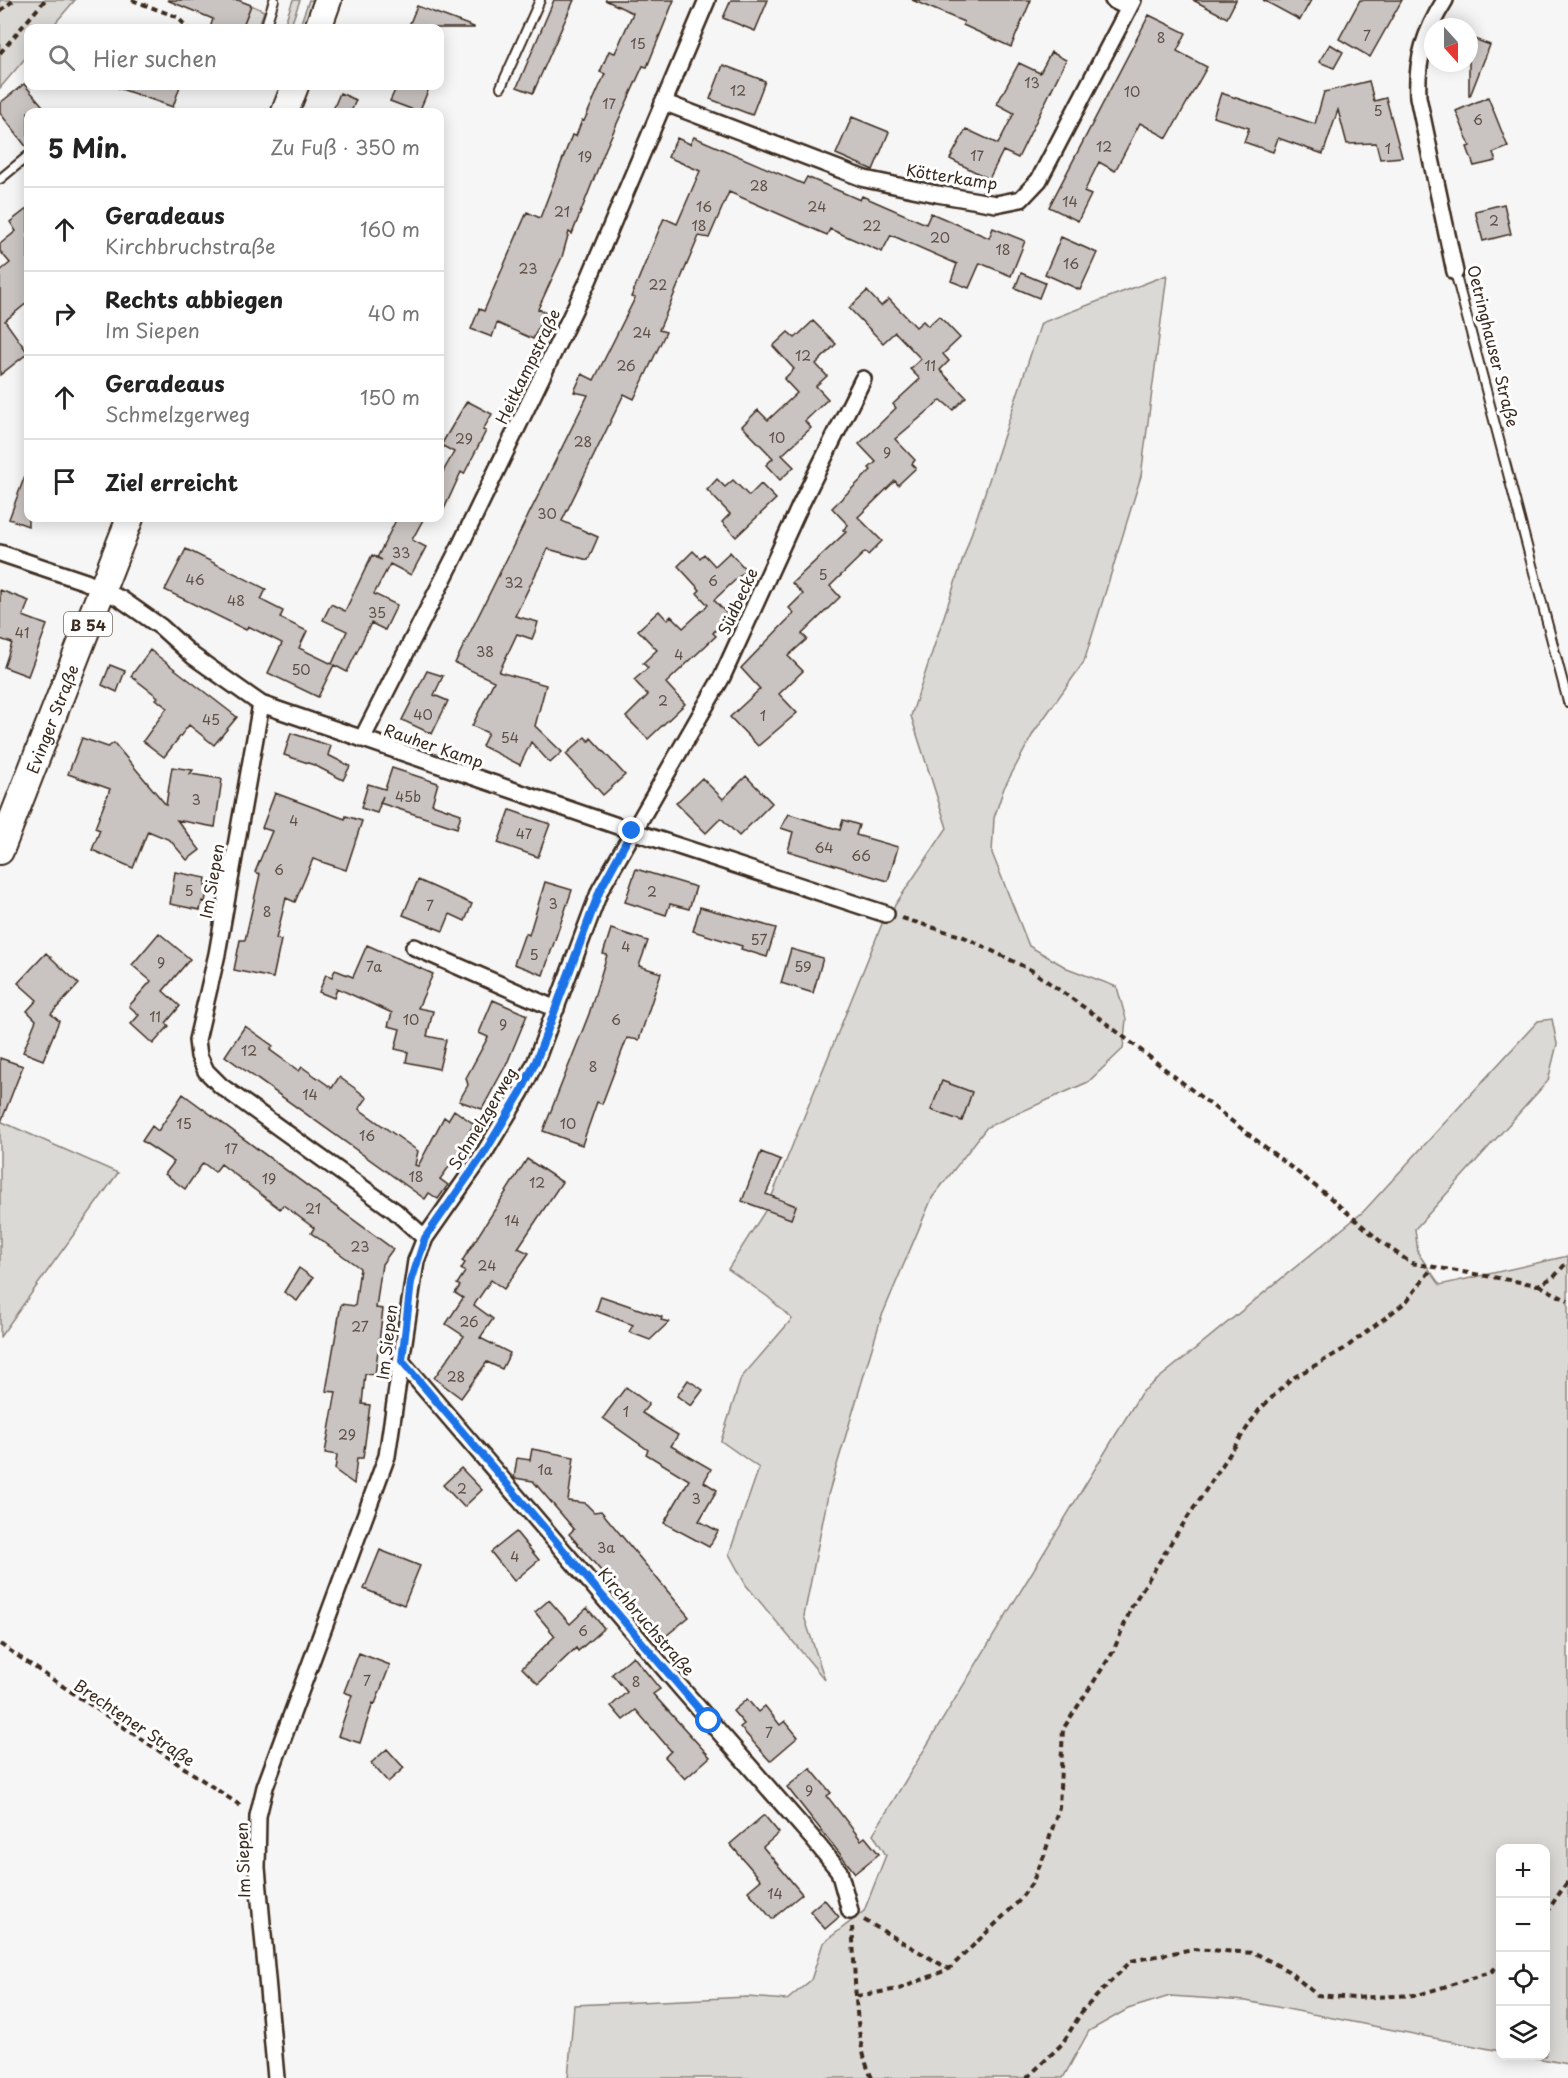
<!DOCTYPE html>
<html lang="de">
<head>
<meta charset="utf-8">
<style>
	:root { --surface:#fff; --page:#f2f2f2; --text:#222; --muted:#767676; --line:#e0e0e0 }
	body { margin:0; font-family:"Playpen Sans",sans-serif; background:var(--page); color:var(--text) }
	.controls { position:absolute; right:18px; bottom:18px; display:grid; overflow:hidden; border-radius:12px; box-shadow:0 3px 15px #0003 }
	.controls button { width:54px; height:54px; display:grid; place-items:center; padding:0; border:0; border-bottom:2px solid var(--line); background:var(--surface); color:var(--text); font:30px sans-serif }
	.compass { position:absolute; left:1424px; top:18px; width:54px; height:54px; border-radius:50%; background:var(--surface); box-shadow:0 3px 15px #0003; rotate:159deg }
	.stop { position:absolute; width:18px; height:18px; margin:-14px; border:4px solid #1a73e8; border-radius:50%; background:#fff }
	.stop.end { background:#1a73e8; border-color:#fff; box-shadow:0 2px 6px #0008 }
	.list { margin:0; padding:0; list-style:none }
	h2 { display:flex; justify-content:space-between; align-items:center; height:78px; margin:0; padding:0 24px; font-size:26px }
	h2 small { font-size:20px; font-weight:400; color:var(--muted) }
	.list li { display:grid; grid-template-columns:39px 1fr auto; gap:18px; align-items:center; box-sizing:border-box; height:84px; padding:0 24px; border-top:2px solid var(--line) }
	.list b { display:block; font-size:22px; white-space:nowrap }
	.list p { margin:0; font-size:20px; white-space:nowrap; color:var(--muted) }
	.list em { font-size:20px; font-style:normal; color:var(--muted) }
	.icon { flex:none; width:33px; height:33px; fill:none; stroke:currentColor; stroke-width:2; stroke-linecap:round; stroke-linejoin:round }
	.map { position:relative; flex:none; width:1568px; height:2078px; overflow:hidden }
	.search { position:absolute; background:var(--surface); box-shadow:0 3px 15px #0003; left:24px; top:24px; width:420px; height:66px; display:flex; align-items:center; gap:15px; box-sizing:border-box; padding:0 21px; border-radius:12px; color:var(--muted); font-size:22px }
	.panel { position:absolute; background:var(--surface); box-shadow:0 3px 15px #0003; left:24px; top:108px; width:420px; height:414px; border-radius:12px }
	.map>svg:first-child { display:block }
	.green { fill:#dbd9d6; stroke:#8b827a; stroke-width:1.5 }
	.building { fill:#c9c3c1; stroke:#3b2a1e; stroke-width:1.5 }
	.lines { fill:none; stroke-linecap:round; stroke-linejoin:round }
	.service-casing { stroke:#3b2a1e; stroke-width:12 }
	.minor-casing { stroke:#3b2a1e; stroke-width:20 }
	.primary-casing { stroke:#3b2a1e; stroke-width:30 }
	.path { stroke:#3b2a1e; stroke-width:4; stroke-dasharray:6 4.5; stroke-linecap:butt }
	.service { stroke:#fff; stroke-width:8 }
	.minor { stroke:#fff; stroke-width:15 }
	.primary { stroke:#fff; stroke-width:26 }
	.route { stroke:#1a73e8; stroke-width:8 }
	.labels { text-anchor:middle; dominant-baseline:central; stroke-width:6; stroke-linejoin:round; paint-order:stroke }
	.number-label { font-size:14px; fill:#5e5047 }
	.shield { fill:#fff; stroke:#766a62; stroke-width:1.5 }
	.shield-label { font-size:15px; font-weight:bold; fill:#3b2a1e }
	.street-label { font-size:16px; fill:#3b2a1e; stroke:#fff }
</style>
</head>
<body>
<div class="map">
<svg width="1568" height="2078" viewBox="0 0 1568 2078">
	<rect width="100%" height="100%" fill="#f7f6f6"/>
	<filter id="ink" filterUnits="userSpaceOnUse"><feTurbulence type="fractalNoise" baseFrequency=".0167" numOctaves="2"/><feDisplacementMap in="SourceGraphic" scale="12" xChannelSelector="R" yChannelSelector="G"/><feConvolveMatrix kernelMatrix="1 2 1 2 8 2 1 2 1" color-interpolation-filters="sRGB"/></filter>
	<g filter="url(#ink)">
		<path class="green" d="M0,0h75l-24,28h-23v27l-28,33z
			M293,0h7l-10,28h-7z
			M309,0h5l-10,28h-5z
			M251,5l13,6 -6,17h-16z
			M1167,275l-26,201 -57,186 -50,70 -30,56 -10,30 -2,35 37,93 38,22 50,19 9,32 -3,30 -35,33 -101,45 -55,71 -51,120 -53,177 -24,121 21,64 -79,-95 -17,-31 30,-86 -38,-27 20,-63 51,-59 -24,-22 -40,-28 39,-61 119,-294h3l58,-86 -36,-112 130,-393z
			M1552,1019l5,25 -9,37 -133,148 3,24 22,32 128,-29v808l-42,-8h20v-208h-46v203l-254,-50 -76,-5 -42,13 -39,22 -26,47h-495l6,-73 173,-8 40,3 24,-20 12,-37 41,-32 22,-56 -13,-21 268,-441 222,-181 175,-191z
			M0,1121l118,52 -118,164z"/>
		<path class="building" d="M167,0h71l13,5 -9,23h-32l3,-9z
			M554,0h20l-41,93 -16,-6z
			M605,0h69l-27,67 -4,-1 -37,82 -34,86 -3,-2 -7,25 -24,52 7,3 -12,27 -36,-16 -5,14 -21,-8 8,-20 5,2 43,-99 13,6 32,-83 4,1 6,-16 2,1 21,-47 -5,-2 9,-21 6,2 18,-40z
			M731,0h37l-13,31 -32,-13z
			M912,0h119l-20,47 -48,-22 1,-3z
			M1193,0h43l-9,18z
			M1263,0h48l-11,20z
			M1360,0h42l-32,57 -31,-18z
			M417,6l57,21v1h-66z
			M1149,15l37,18 -9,18 30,16 -40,71 -27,-15 -25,48 -16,-9 -15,30 7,3 -13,26 -29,-14z
			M1469,37l21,8 -20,51h-1z
			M1330,44l13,8 -9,16 -15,-6z
			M1051,52l15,8 -48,98 -15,-7 -14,28 -39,-20 16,-30 32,15 16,-31 -17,-9 22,-41 21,10z
			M723,65l42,16 -13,34 -42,-16z
			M1369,81l5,20 12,-3 16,59 -22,2 -4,-16 -29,1 -9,-34 -15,44 -45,-16 -5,14 -29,-10 5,-14 -36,-11 8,-24 94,31 9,-32z
			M24,84l24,28h-20v37l-28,-36v-10z
			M118,86h62l-7,21 -55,-19z
			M397,86h33l-11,26 -29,-11z
			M340,93l16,7 -5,12h-19z
			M1488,97l20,50 -15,6 3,8 -22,5 -7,-19 3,-1 -14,-35z
			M852,117l37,15 -16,38 -37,-16z
			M694,137l109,47 4,-7 53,23 2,-4 64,28 5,-11 58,25 4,-10 32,13 -14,35 -31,-13 -11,25 -18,-7 6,-17 -66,-29 -9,17 -52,-23 -3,6 -98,-43 -20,46 -10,-2 -40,94 7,2 -32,67 -10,-5 -62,127 36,16 -10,23 -40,-11 -33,67 23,6 -2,7 -4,10 -15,-5 -18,38 47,13 -11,41 27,26 -12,11 -19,-21 -11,23 -38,-19 6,-13 -16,-7 22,-45 -39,-18 133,-268 -14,-3 8,-18 12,6 41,-82 -4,-1 33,-79 13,6 23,-53 -32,-14 9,-19 13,6z
			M1504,204l7,30 -28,7 -8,-30z
			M28,208v94l-23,19 23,32 -28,22v-104l10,-8 -10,-12v-7l16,-13 -6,-9z
			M1061,237l36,16 -17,37 -35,-16z
			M1021,273l24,10 -6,15 -24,-10z
			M867,291l14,15 8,-7 27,28 7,-6 5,5 11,-10 21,22 -17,16 6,7 -9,9 26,27 -13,13 -12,-10 -46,39 20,21 -3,4 4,4 -18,17 -3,-4 -37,36 24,24 -14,14 -3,-3 -35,34 10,11 -38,37 5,5 -19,17 15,15 -24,23 18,19 -39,33 -28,-29 30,-28 -19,-21 53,-55 -5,-5 14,-14 -11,-11 54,-51 -3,-2 5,-5 -16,-17 39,-38 -2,-2 7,-6 -17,-18 37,-36 -3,-4 27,-25 -10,-10 11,-10 -26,-27 -12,11 -34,-35z
			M813,321l23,23 -20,20 11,12 -11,10 12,13 -23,22 6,7 -29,27 12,12 -14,13 -14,-15 7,-7 -31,-32 16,-16 10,10 29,-27 -13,-14 10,-10 -21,-23 15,-14 7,6z
			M467,401l25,13 -9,16 3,1 -22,43 -3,-2 -21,46v-41l14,-25 -13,-7z
			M27,470l1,1v55l-19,-7z
			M717,479l8,8 8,-7 16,16 12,-12 15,15 -40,38 -14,-15 8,-8 -23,-24z
			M397,518h27l-12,22 14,7 -15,28 -21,-11 -16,30 23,11 -12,25 -14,-7 -24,49 -13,-7 -16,32 -50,-24 14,-30 -34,-17 -2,4 -81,-40 21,-41 80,40 -5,11 22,11 -3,7 27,13 -8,17 33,16 15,-33 -24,-11 8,-16 14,7 27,-56 10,5 -5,-2z
			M693,551l7,7 4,-4 11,12 15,-14 16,18 -32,30 14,15 -15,18 3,3 -50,47 19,21 -37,35 -22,-22 22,-22 -14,-15 14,-12 -5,-5 14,-13 -19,-20 21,-19 8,9 4,-4 12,12 25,-23 -11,-12 3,-3 -22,-24z
			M0,590l29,11 -6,15 24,9 -19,51 -24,-9 8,-24 -12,-4z
			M150,650l87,67 -23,28 -25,-20 -25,32 -21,-16 24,-33 -11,-9 2,-2 -27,-21z
			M110,665l15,6 -8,21 -15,-7z
			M427,671l16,5 -9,19 14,6 -16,33 -30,-14z
			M291,733l40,13 -3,9 22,11 -7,14 -29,-15 -30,-10z
			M585,737l4,4 2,-3 34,37 -22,20 -37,-41z
			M82,738l26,9 6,-4 52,62 6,-38 21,3 -3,4 32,5 -7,48 -38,-7 23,30 -13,10 -17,-20 -22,-9 -15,37 -41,-18 8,-20 -5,-2 15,-39 -42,-15z
			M392,768l46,15 -6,21 29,10 -4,14 -77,-25 3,-7 -6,17 -16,-5 7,-24 17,5z
			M746,776l26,27 -33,33 -18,-18 -15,15 -30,-30 26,-25 21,21z
			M275,793l70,26 1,-3 16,5 -16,49 -33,-11 -18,43 -9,-4 -10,41 5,1 -8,38 -39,-8 6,-30h5l15,-66 -5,-2 17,-41 -10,-3z
			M510,810l40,14 -12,33 -40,-14z
			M789,814l51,16 3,-10 16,5 -3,10 42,12 -10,34 -100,-30 5,-19 -12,-4z
			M636,869l60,18 -7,22 -19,-5 -4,11 -41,-13z
			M175,872l31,6 -1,8h3l-3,16 -3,-1 -2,9 -30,-6z
			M418,880l54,24 -7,17 -15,-7 -7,17 -40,-16z
			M545,882l27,8 -29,85 -29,-11 11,-31 4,2z
			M700,907l76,21 -9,29 -26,-8 1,-3 -49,-15z
			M611,929l37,12 -9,25 22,7 -22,67 -12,-2 -25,66 -5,-2 -15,43 -39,-14 46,-117 18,-59 -4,-1z
			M159,933l31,26 -27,32 17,15 -14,17 3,3 -16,18 -22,-20 8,-9 -10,-9 22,-25 -19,-16z
			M367,945l66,29 -15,34 15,3 -6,25 19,4 -7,29 -33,-7 2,-10 -13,-3 5,-20 -12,-3 4,-13 -55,-25 -3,10 -15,-6 7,-18 6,3 3,-7 18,7z
			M791,949l32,9 -10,35 -32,-10z
			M46,953l33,31 -28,30 8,7 -16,39 -20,-8 13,-32 -9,-9 10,-11 -19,-17z
			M493,1000l34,15 -19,46 -26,48 -23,-8 9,-16 -2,-7 22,-41 -9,-4z
			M245,1026l28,20 -3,4 29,21 3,-4 30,21 7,-11 17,12 11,9 -8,11 59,42 -3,14 3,1 26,-49 4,3 6,-10 20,14 -6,10 3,3 -31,42 8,6 -10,14 -9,-6 -4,6 -200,-143z
			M0,1058l23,8 -22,56h-1z
			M942,1081l30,11 -10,29 -31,-11z
			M183,1094l210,155 -11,15 -6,44 7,1 -8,66 -10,-1 -3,30 8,1 -7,53h-6l-3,26 -19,-14 2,-15 -12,-2 11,-61 -10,-1 15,-87 14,2 5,-38 -49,-35 3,-5 -31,-23 -3,4 -59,-45 -6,8 -12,-9 -18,26 -20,-15 9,-12 -32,-21 10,-15 6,5z
			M761,1152l20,8 -15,34 30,12 -5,13 -49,-18z
			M527,1159l35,23 -44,66 11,5 -25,36 -13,-9 -17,25 19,14 -13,19 30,15 -8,16 -15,-7 -26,36 -27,-20 30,-42 -18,-12 17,-26 -8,-5 5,-7 -3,-2 8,-12 -4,-3 4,-6 -3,-2z
			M299,1268l14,10 -16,23 -13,-9z
			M601,1296l61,21 -1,3 8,2 -19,18 -21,-8 4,-7 -37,-14z
			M688,1380l15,10 -12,16 -14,-10z
			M626,1387l23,17 -7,9 36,22 -7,11 40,23 -7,13 13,8 -18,31 19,10 -9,16 -45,-24 25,-43 -43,-26 2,-4 -45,-32z
			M532,1449l42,8 -6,44 17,2 9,9 7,-1 88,106 -28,23 -92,-106 5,-5 -41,-48 -19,-3 3,-20 13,2z
			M461,1468l21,22 -18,17 -21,-22z
			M516,1532l23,28 -25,21 -23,-29z
			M380,1550l40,16 -16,39 -40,-16z
			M549,1600l21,24 17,-16 17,20 -26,23 -2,-3 -38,36 -16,-16 33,-32 -20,-24z
			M359,1653l31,12 -15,39 -2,-1 -13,40 -22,-7 14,-41 -8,-3z
			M633,1656l27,33 -7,5 57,63 -25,22 -20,-22 6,-6 -35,-41 -13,10 -12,-14 16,-14 -15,-18z
			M747,1699l11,13 7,-6 15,19 5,-4 13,16 -28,24 -30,-34 4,-3 -11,-13z
			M387,1749l17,19 -16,14 -17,-19z
			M810,1768l21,25 -4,3 34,44 4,-3 14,17 -24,19 -68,-86z
			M764,1815l15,18 -16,14 39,47 -30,25 -24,-28 13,-11 -31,-36z
			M824,1899l15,18 -14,12 -15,-18z"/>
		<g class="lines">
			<defs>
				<path id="service" d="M265,28l9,-28
					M501,87l39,-87
					M0,179l28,-23
					M1455,272l113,430"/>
				<path id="minor" d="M1113,0l16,8
					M1445,0c-20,32 -29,59 -27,97l37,175
					M663,102l202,77 72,15 59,10 25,-5 18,-19 94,-180
					M0,553l86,29 35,17 40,28 32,29 68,48 371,127 254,83
					M261,704l-44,250 -20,86 2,16 7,15 15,15 174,125 30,27
					M362,739l96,-189 130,-269 119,-281
					M414,947l142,62
					M401,1361l279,326 133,152 26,32 11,40
					M276,2078l-19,-210 1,-52 7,-29 122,-331 29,-195 9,-23 58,-83 38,-63 15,-31 64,-171 122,-213 78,-171 63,-127"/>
				<g id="primary">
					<path d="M318,28l10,-28"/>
					<path d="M285,112l10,-26"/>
					<path id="s1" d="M0,851l130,-333"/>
				</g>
			</defs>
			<use href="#service" class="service-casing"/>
			<use href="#minor" class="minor-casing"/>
			<use href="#primary" class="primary-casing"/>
			<path class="path" d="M132,0l45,17 11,11
				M0,11l14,-11
				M0,53l45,-53
				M902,918l62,19 67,33 71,50 226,176 52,45 31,22 127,22 16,-8 14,-16
				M1539,1285l29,16
				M0,1644l244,164
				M1546,1913l22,-32
				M864,1920l85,49
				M852,1927c4,43 1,114 20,151
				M857,1996l42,-7 50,-20 69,-67 14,-19 12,-27 15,-49 4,-78 50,-77 19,-46 40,-65 87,-131 32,-31 53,-30 62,-47 27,-35
				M1027,2078l35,-34 21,-34 48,-49 62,-12 62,4 33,18 29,24 37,3 64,-3 73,-23 9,-8"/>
			<use href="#service" class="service"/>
			<use href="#minor" class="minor"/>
			<use href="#primary" class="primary"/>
		</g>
	</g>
	<g class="lines" filter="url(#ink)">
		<path class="route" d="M632,831l-32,59 -64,171 -15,31 -38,63 -58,83 -14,44 -9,79 307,360"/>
	</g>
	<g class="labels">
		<g class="number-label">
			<text x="1367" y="35">7</text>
			<text x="1161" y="37">8</text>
			<text x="638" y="43">15</text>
			<text x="1032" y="82">13</text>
			<text x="738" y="90">12</text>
			<text x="1132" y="91">10</text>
			<text x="609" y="103">17</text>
			<text x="1378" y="110">5</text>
			<text x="1478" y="119">6</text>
			<text x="1104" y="146">12</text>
			<text x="1388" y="148">1</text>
			<text x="977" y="155">17</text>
			<text x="585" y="156">19</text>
			<text x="759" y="185">28</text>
			<text x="1070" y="201">14</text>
			<text x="704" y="206">16</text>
			<text x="817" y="206">24</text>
			<text x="562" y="211">21</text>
			<text x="1494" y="220">2</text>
			<text x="699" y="225">18</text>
			<text x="872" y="225">22</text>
			<text x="940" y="237">20</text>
			<text x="1003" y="249">18</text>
			<text x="1071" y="263">16</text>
			<text x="528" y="268">23</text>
			<text x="658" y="284">22</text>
			<text x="642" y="332">24</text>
			<text x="803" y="355">12</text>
			<text x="626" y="365">26</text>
			<text x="930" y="365">11</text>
			<text x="777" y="437">10</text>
			<text x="464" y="438">29</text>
			<text x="583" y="441">28</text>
			<text x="887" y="452">9</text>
			<text x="547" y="513">30</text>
			<text x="401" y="552">33</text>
			<text x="823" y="574">5</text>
			<text x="195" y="579">46</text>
			<text x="713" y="580">6</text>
			<text x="514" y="582">32</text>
			<text x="236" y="600">48</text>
			<text x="377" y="612">35</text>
			<text x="22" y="632">41</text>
			<text x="485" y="651">38</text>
			<text x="679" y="654">4</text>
			<text x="301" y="669">50</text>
			<text x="663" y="700">2</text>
			<text x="423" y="714">40</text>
			<text x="763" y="715">1</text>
			<text x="211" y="719">45</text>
			<text x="510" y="737">54</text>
			<text x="408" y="796">45b</text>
			<text x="196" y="799">3</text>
			<text x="294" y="820">4</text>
			<text x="524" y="833">47</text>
			<text x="824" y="847">64</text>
			<text x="861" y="855">66</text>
			<text x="279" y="869">6</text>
			<text x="189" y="890">5</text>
			<text x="652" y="891">2</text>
			<text x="553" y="903">3</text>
			<text x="430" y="905">7</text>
			<text x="267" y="911">8</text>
			<text x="759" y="939">57</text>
			<text x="626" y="946">4</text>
			<text x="534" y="954">5</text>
			<text x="161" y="962">9</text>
			<text x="374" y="966">7a</text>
			<text x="803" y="966">59</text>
			<text x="155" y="1016">11</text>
			<text x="411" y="1019">10</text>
			<text x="616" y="1019">6</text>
			<text x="503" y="1024">9</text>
			<text x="249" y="1050">12</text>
			<text x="593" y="1066">8</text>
			<text x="310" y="1094">14</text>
			<text x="184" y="1123">15</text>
			<text x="568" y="1123">10</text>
			<text x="367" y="1135">16</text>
			<text x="231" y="1148">17</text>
			<text x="416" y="1176">18</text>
			<text x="269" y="1178">19</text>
			<text x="537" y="1182">12</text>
			<text x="313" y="1208">21</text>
			<text x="512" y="1220">14</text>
			<text x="360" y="1246">23</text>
			<text x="487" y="1265">24</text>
			<text x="469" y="1321">26</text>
			<text x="360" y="1326">27</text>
			<text x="456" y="1376">28</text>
			<text x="626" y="1411">1</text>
			<text x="347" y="1434">29</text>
			<text x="545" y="1469">1a</text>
			<text x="462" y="1488">2</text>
			<text x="696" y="1498">3</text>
			<text x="606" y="1547">3a</text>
			<text x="515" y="1556">4</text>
			<text x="583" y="1630">6</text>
			<text x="367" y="1680">7</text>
			<text x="636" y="1681">8</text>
			<text x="769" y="1732">7</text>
			<text x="809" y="1790">9</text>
			<text x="775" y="1893">14</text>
		</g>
		<rect class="shield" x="64" y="612" width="48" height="24" rx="4.5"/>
		<g class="shield-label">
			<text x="88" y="624">B 54</text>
		</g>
		<g class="street-label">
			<text transform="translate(952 176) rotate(9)">Kötterkamp</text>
			<text transform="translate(1494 346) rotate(76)">Oetringhauser Straße</text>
			<text transform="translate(527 366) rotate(-64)">Heitkampstraße</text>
			<text transform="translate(737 601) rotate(-65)">Südbecke</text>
			<text stroke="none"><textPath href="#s1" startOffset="142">Evinger Straße</textPath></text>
			<text transform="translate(434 745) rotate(19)">Rauher Kamp</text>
			<text transform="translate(211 881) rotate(-80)">Im Siepen</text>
			<text transform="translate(482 1118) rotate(-59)">Schmelzgerweg</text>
			<text transform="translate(386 1342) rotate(-83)">Im Siepen</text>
			<text transform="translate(647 1621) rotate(49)">Kirchbruchstraße</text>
			<text transform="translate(135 1722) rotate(34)">Brechtener Straße</text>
			<text transform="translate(242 1860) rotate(-92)">Im Siepen</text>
		</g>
	</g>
</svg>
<div class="controls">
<button>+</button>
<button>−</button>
<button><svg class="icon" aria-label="locate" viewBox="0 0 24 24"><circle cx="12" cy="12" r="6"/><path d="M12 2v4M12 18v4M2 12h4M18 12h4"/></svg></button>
<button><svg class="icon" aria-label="layers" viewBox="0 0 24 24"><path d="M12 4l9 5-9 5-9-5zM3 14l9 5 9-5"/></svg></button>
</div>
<svg class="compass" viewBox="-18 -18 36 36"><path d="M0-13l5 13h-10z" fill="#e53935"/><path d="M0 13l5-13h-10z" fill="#767676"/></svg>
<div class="stop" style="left:709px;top:1721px"></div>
<div class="stop end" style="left:632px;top:831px"></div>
<div class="search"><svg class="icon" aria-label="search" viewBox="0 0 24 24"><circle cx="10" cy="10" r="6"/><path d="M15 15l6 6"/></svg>Hier suchen</div>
<section class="panel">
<h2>5 Min.<small>Zu Fuß · 350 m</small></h2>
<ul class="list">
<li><svg class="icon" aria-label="ahead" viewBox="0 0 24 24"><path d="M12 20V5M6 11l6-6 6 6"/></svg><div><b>Geradeaus</b><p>Kirchbruchstraße</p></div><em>160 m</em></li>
<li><svg class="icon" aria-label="right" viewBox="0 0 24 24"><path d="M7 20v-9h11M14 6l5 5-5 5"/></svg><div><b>Rechts abbiegen</b><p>Im Siepen</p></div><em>40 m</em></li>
<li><svg class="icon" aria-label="ahead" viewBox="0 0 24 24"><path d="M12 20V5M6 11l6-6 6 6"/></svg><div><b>Geradeaus</b><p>Schmelzgerweg</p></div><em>150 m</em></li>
<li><svg class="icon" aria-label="arrive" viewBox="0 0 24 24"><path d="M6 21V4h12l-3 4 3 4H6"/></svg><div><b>Ziel erreicht</b></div></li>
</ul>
</section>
</div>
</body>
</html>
